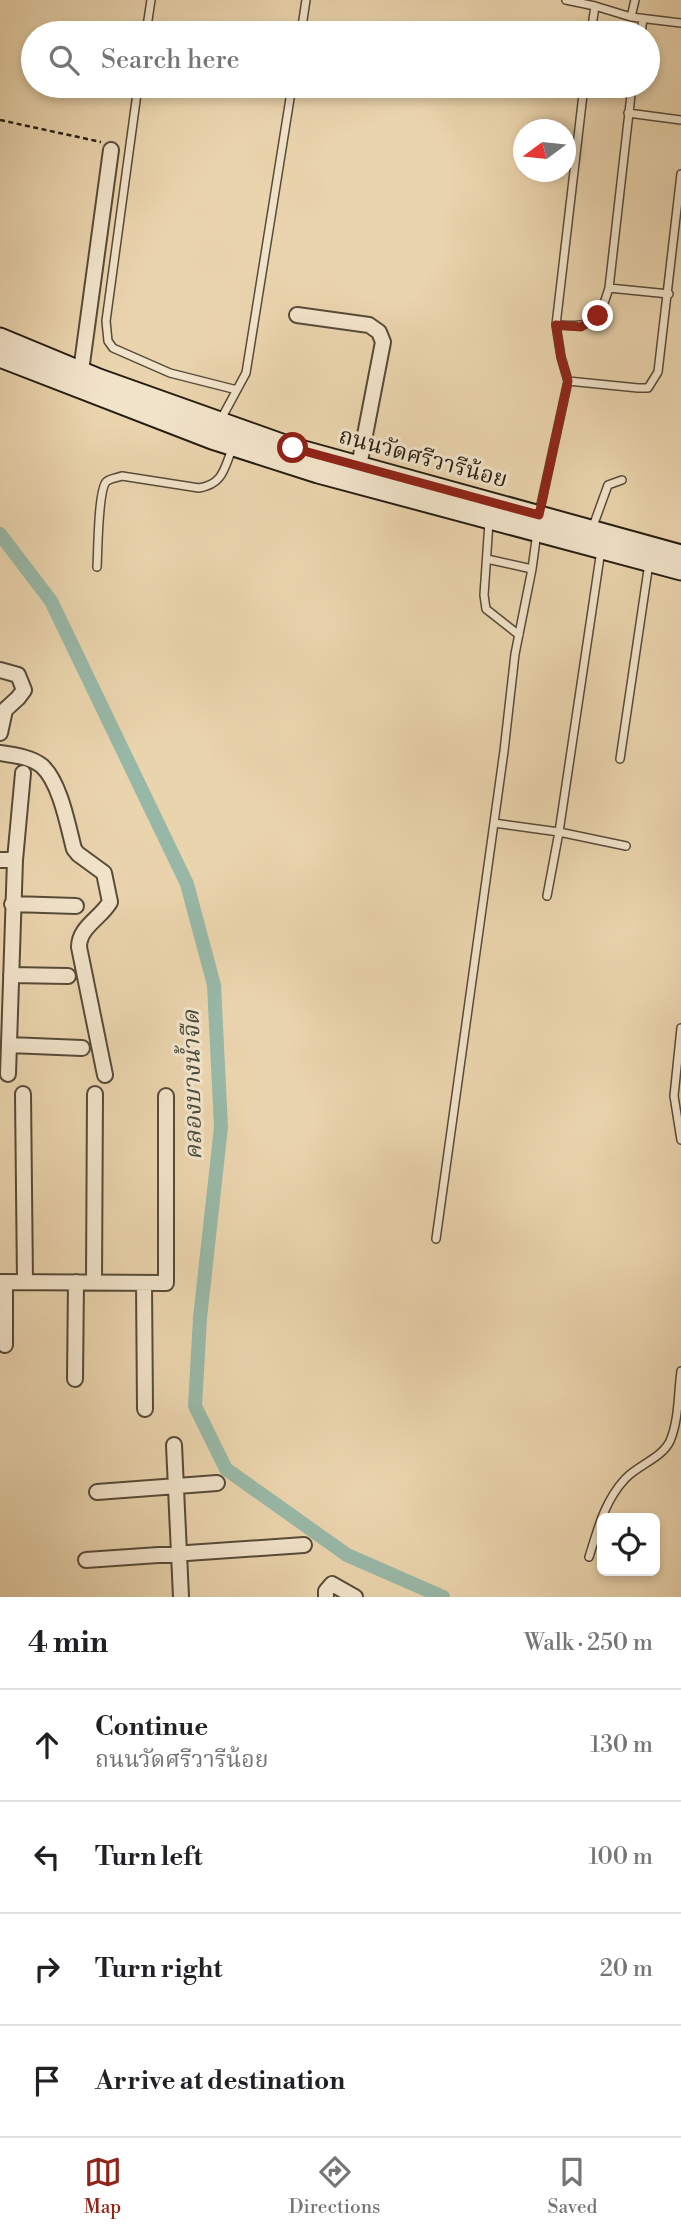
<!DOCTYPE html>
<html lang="en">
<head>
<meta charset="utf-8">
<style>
	:root { --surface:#fff; --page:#f2f2f2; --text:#202124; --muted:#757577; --line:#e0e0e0; --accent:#8f2418 }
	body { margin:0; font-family:"Libre Bodoni","Noto Serif Thai",serif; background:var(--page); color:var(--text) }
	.controls { position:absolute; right:21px; bottom:21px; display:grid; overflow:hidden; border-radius:10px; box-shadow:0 4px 10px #0003 }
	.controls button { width:63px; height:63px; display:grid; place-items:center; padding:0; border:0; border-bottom:2px solid var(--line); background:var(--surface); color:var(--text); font:35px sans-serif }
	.compass { position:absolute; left:513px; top:119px; width:63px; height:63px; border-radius:50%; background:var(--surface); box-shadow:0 4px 10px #0003; rotate:255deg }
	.stop { position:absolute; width:21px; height:21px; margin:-16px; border:5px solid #8f2418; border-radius:50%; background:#fff }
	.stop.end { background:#8f2418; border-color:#fff; box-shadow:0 2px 7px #0008 }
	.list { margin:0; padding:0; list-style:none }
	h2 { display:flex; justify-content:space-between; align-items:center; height:91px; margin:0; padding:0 28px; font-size:30px }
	h2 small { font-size:23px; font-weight:400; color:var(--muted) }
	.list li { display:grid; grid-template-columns:46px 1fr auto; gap:21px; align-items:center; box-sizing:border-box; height:112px; padding:0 28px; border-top:2px solid var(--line) }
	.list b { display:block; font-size:26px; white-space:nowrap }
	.list p { margin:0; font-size:23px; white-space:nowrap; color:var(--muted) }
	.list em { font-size:23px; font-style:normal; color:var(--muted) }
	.icon { flex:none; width:38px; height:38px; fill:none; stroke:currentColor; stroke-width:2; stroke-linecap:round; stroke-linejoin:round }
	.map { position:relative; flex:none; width:681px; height:1597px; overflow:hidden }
	.search { position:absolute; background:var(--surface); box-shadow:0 4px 10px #0003; left:21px; right:21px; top:21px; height:77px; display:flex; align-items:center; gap:18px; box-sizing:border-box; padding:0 24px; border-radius:38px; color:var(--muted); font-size:26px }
	.sheet { height:539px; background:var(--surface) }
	nav { display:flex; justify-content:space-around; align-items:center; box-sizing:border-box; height:98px; border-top:2px solid var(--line); background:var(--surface); font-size:19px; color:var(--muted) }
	nav a { display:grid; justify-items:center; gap:4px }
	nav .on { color:var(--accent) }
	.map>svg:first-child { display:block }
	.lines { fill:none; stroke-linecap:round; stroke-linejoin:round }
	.canal { stroke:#98b8a7; stroke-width:14 }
	.service-casing { stroke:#574b39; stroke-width:10 }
	.minor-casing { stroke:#574b39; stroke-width:18 }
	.secondary-casing { stroke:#261d12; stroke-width:23 }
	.path { stroke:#261d12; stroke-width:2.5; stroke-dasharray:5 3.5; stroke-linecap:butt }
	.service { stroke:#f1e3ca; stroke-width:7 }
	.minor { stroke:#f1e3ca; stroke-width:14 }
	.secondary { stroke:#f1e3ca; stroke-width:19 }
	.route { stroke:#8f2418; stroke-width:9 }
	.labels { text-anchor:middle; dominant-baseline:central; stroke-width:6; stroke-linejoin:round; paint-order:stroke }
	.street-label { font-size:23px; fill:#261d12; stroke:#f1e3ca }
	.water-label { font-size:24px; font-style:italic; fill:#484c3f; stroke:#f1e3ca }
</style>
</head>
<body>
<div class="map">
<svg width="681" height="1597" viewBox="0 0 681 1597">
	<rect width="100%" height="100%" fill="#ead4ad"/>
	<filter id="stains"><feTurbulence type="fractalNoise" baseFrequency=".00286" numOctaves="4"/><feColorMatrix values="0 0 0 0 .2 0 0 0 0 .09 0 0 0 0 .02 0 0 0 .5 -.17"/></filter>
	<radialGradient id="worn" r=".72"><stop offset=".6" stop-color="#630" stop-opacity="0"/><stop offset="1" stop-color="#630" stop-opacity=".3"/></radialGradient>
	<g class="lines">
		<path class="canal" d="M0,534l51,67 136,283 27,101 7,142 -21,191 -5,88 31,63 121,86 96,42"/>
		<defs>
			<path id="service" d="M566,0l29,6
				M631,17l4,-17
				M146,33l5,-33
				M301,33l5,-33
				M591,33l4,-27 36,11 50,6
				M641,33l2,-14
				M138,86l-32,235 2,20 5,7 57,25 67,17
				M584,86l-28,239 5,32 7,24 70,7h10l10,-16 23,-198
				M628,113l53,7
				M609,288l60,6
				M556,325c37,2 42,-1 53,-37l23,-202
				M220,421l26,-48 46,-287
				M539,514l29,-133
				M489,522l-5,73 2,14 33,26
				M592,529l16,-44 14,-5
				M487,559l45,10
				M97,567c1,-16 1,-75 9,-85 4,-4 11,-4 16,-6l77,12c24,-4 25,-19 33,-39
				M620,759l29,-196
				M494,823l65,9 67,14
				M547,896l12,-64 42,-282
				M681,1028l-7,68 7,44
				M436,1239l68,-488 11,-97 17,-85 5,-37
				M589,1557c9,-28 15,-55 36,-78 13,-14 37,-21 45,-38 9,-21 8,-48 11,-70"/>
			<path id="minor" d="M297,315l72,10 10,7 4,10 -24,124
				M81,371l30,-221
				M0,670l18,5 6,15 -6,8 -13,12 -5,23
				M0,753c13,2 31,4 42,13 18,16 26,60 32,83l4,5 26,19 6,29c-9,16 -31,25 -31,45l26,128
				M0,860h15l8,-87
				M12,904l64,2
				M11,975l57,1
				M9,1045l73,3
				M8,1074l7,-214
				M23,1094l2,188
				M0,1282l166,1v-187
				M94,1282l1,-188
				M144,1283l1,126
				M5,1345v-63
				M75,1379l1,-97
				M174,1445l7,152
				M97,1492l120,-9
				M86,1560l218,-15
				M326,1597v-6l6,-7 23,13"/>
			<path id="secondary" d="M0,338l99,41 194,69 388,107
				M0,357l212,82 106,34 363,97"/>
		</defs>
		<use href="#service" class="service-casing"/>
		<use href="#minor" class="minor-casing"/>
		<use href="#secondary" class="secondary-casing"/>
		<path class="path" d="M0,120l101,22"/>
		<use href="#service" class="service"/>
		<use href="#minor" class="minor"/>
		<use href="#secondary" class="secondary"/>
	</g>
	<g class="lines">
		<path class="route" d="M293,448l246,67 29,-134 -7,-24 -5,-32 25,2 17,-11"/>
	</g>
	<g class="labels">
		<g class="street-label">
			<text transform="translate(423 458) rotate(15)">ถนนวัดศรีวารีน้อย</text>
		</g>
		<g class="water-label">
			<text transform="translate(193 1085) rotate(-91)">คลองบางน้ำจืด</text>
		</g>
	</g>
	<rect width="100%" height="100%" filter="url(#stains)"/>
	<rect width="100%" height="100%" fill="url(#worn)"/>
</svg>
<div class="controls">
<button><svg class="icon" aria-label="locate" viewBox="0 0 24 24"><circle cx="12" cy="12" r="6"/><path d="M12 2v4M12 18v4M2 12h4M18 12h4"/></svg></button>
</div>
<svg class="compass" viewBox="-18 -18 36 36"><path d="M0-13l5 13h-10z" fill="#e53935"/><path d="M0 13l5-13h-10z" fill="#757577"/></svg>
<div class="stop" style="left:293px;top:448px"></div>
<div class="stop end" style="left:598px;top:316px"></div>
<div class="search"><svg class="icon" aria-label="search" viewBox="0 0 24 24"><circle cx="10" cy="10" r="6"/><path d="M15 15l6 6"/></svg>Search here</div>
</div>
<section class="sheet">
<h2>4 min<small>Walk · 250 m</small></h2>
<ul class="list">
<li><svg class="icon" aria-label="ahead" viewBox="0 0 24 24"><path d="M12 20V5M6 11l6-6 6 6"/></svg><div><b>Continue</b><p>ถนนวัดศรีวารีน้อย</p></div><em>130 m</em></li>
<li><svg class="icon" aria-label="left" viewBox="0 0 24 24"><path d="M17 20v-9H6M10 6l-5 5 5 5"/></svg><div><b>Turn left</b></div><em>100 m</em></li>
<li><svg class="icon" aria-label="right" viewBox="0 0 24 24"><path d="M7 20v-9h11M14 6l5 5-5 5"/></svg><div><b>Turn right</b></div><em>20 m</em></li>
<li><svg class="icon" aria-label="arrive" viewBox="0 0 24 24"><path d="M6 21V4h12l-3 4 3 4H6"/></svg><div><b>Arrive at destination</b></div></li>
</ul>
</section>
<nav>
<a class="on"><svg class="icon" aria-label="map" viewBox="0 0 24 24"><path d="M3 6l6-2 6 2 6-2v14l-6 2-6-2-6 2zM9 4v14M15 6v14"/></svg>Map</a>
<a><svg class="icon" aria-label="directions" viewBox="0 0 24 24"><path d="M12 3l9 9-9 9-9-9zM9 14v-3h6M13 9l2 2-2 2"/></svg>Directions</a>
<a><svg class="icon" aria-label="saved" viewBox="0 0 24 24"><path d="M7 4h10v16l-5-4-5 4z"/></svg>Saved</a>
</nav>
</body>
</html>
